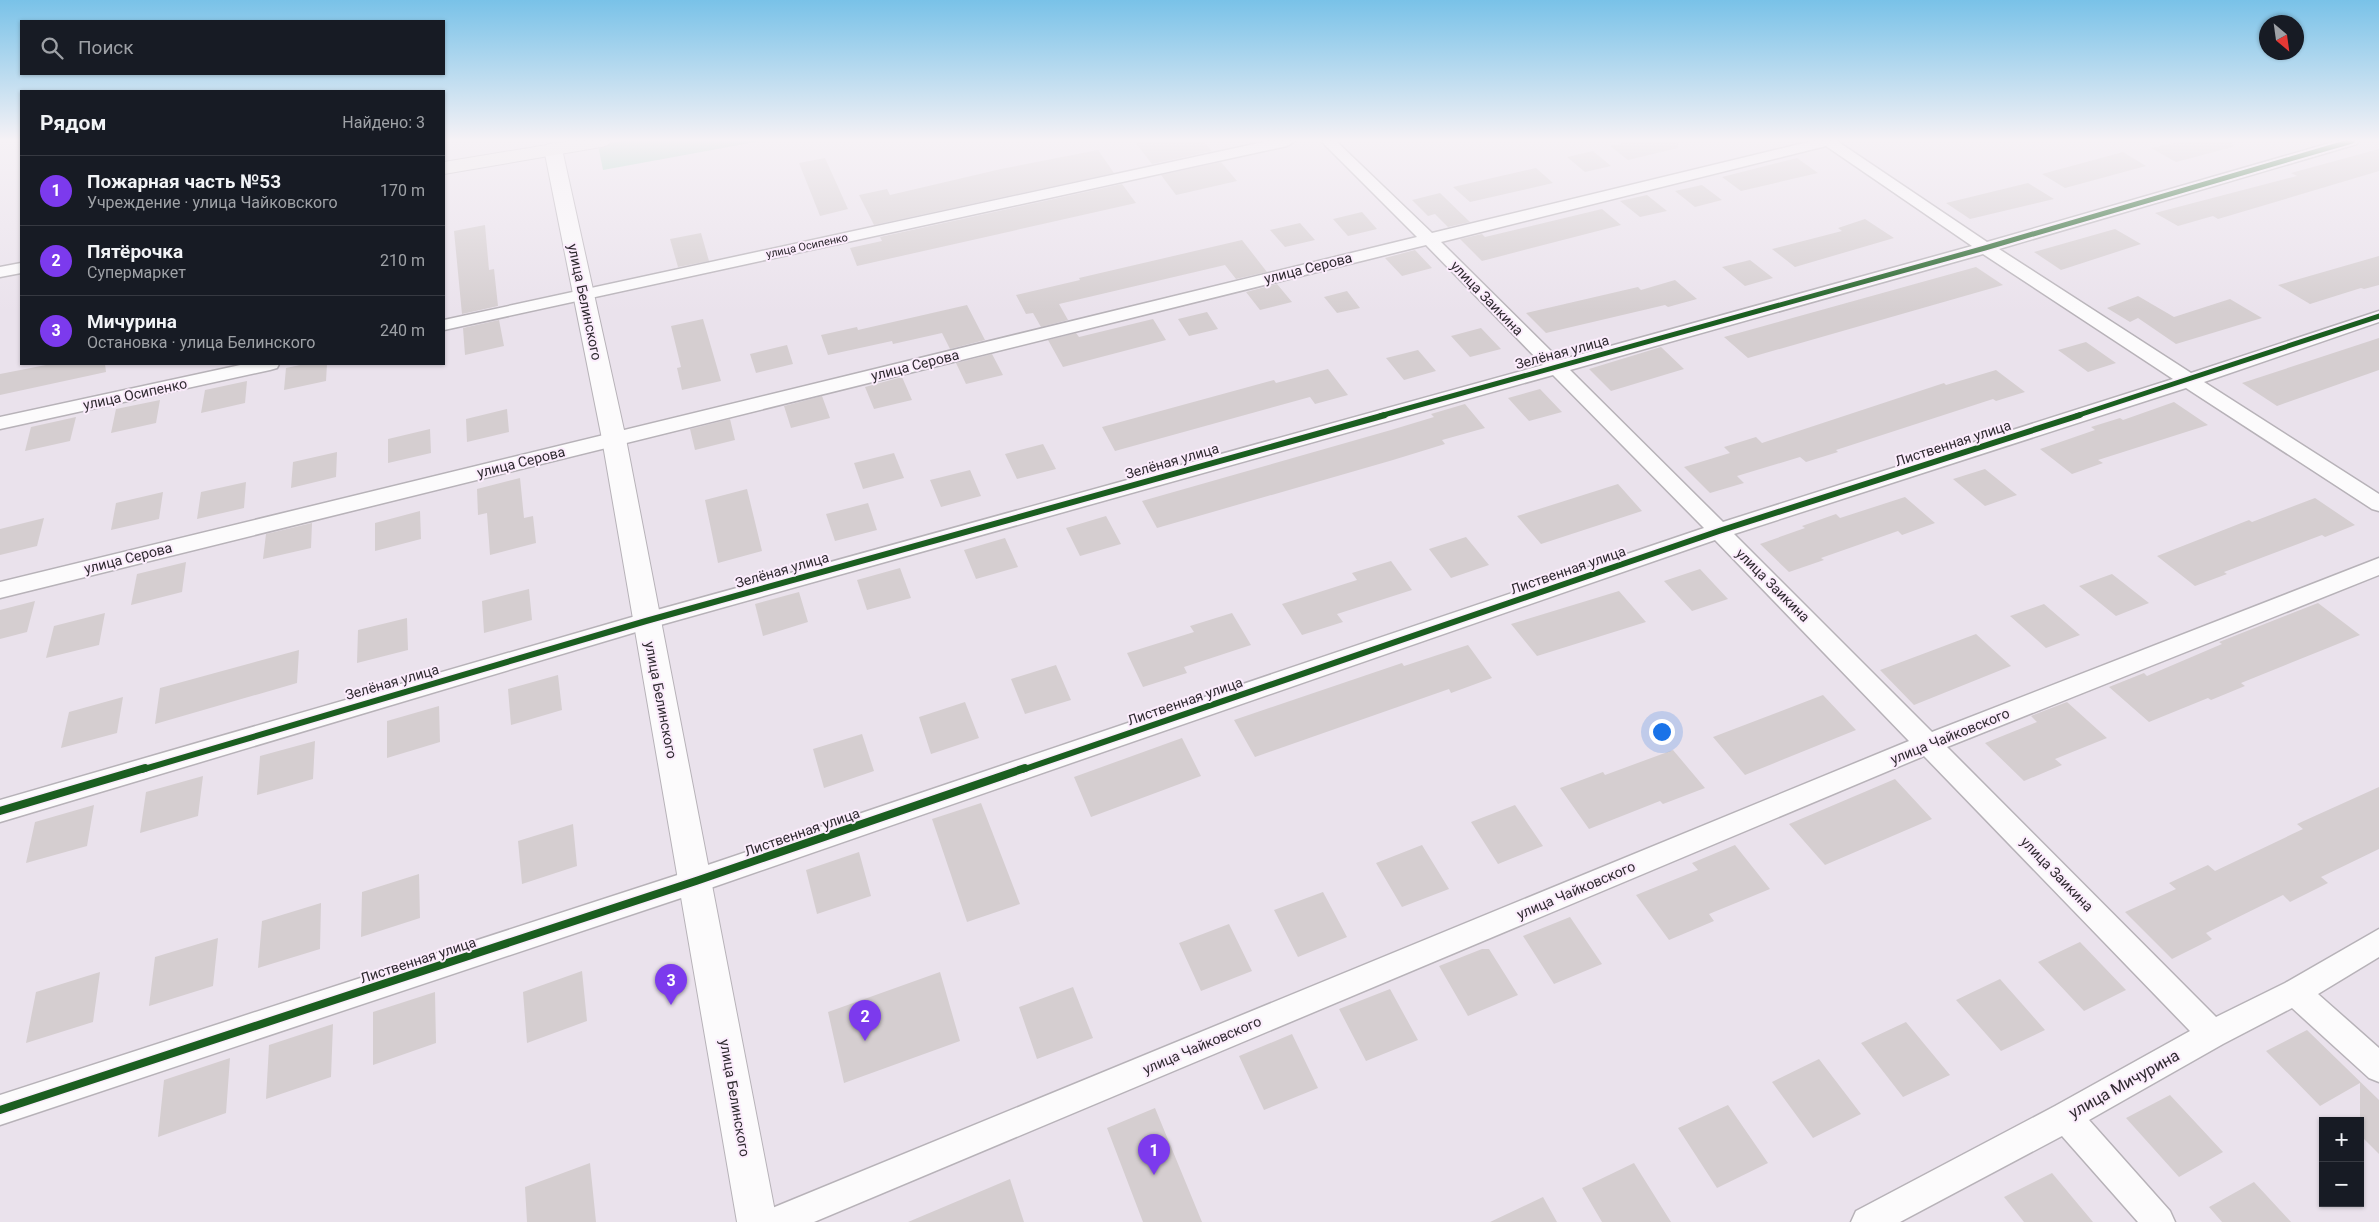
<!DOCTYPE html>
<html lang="ru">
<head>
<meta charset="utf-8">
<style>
	:root { --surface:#171b24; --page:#242831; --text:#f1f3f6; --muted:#9ea1a6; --line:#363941; --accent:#7c3aed }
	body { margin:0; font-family:Roboto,sans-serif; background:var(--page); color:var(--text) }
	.controls { position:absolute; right:15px; bottom:15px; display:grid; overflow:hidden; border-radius:0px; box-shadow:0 1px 4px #0004 }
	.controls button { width:45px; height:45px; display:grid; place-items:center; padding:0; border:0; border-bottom:1px solid var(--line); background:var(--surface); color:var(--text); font:25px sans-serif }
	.compass { position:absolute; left:2259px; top:15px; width:45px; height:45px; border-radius:50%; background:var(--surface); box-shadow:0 1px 4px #0004; rotate:151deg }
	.you { position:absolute; left:1661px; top:731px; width:18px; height:18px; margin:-12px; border:4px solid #fff; border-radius:50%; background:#1a73e8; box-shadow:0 0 0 8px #1a73e833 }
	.badge { display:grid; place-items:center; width:32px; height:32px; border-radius:50%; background:var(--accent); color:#fff; font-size:16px; font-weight:700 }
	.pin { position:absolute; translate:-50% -41px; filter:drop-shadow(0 1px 2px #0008) }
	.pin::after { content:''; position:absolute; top:26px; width:18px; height:15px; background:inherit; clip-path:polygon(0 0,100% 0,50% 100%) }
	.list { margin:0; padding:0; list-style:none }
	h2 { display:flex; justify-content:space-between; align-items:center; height:65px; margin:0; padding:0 20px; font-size:21px }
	h2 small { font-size:16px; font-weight:400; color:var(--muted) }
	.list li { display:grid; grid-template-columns:32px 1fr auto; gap:15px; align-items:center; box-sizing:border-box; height:70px; padding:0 20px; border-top:1px solid var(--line) }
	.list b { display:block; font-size:19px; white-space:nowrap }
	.list p { margin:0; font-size:16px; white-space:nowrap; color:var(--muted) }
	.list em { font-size:16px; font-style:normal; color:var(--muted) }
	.icon { flex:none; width:28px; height:28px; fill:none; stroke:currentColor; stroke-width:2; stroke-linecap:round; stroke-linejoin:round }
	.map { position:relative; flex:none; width:2379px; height:1222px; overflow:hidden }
	.search { position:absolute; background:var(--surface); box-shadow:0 1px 4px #0004; left:20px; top:20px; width:425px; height:55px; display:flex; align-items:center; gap:12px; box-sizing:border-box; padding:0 18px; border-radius:0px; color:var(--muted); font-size:19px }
	.panel { position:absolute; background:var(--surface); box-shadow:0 1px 4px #0004; left:20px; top:90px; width:425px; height:275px; border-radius:0px }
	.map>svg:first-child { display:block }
	.green { fill:#a4d5bf }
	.building { fill:#d5ced0 }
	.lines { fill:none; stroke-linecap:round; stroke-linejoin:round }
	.minor-casing { stroke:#b7b2b8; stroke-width:3 }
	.tertiary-casing { stroke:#b7b2b8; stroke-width:2 }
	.secondary-casing { stroke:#b7b2b8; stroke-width:2 }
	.minor { fill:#fcfbfc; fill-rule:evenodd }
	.tertiary { fill:#fcfbfc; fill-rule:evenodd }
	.secondary { fill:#efecea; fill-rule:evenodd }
	.cycleway-far2-casing { stroke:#fbecfc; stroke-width:8 }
	.cycleway-far1-casing { stroke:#fbecfc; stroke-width:9 }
	.cycleway-casing { stroke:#fbecfc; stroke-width:11 }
	.cycleway-far2 { stroke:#1b5e20; stroke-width:5 }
	.cycleway-far1 { stroke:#1b5e20; stroke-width:6 }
	.cycleway { stroke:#1b5e20; stroke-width:8 }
	.labels { text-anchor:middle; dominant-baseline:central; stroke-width:4; stroke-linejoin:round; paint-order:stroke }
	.far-street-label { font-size:11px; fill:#2f2a30; stroke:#fbecfc }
	.street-label { font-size:14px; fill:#2f2a30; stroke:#fbecfc }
	.near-street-label { font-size:16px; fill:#2f2a30; stroke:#fbecfc }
</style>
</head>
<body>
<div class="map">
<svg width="2379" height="1222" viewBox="0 0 2379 1222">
	<rect width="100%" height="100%" fill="#eae2ec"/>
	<path class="green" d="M621,141h140l-158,29 -5,-25z"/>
	<path class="building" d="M1134,141h69l9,10 -60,13z
		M1631,141h47v7l-50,12 -18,-14z
		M2182,141h50l1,6 -57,15 -25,-14z
		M2379,149v22l-161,48 -5,-3 -35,10 -23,-13 142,-37 -6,-3z
		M1098,150l16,23 -240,52 -15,-30 28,-6 3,6 111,-26z
		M1593,151l18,15 -26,6 -18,-15z
		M2123,152l23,14 -81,22 -23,-14z
		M825,158l23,51 -28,7 -21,-53z
		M1797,158l21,15 -77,18 -19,-14z
		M1221,162l16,19 -61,14 -15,-20z
		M1536,168l17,15 -83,19 -17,-15z
		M2028,183l26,16 -84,20 -24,-16z
		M1122,184l14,19 -279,63 -7,-18 32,-7 -2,-4z
		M1702,185l20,15 -27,7 -20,-16z
		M1440,193l30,29 -22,5 -13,-13 -7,2 -16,-16z
		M1647,195l20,16 -27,6 -20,-16z
		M1602,209l19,16 -139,36 -22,-22 22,-5 3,3z
		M1362,212l15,17 -29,7 -15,-17z
		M1865,219l29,19 -99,29 -23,-18 70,-18 -4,-3z
		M1300,223l15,17 -30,7 -15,-17z
		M485,225l4,45 5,-1 4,37 -36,8 -8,-83z
		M2115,229l26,15 -80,26 -27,-18z
		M701,233l8,28 -31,6 -8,-28z
		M1242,240l25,32 -31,7 -11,-14 -166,39 9,16 -27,7 -8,-14 -7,1 -10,-19 64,-15 -1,-2z
		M1415,250l17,18 -30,8 -17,-18z
		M2379,256v29l-15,4 -3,-1 -51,16 -32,-19z
		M1750,260l23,18 -28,8 -23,-19z
		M1976,267l27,18 -255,73 -24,-21z
		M1675,280l22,19 -29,8 -3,-2 -119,28 -20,-20 112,-26 3,3z
		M1277,284l15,18 -32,8 -14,-18z
		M1347,291l13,17 -23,5 -13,-16z
		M2138,296l36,21 56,-18 32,19 -86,26 -38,-26 -8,4 -23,-14z
		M967,305l18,35 -35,9 -8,-16 -49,11 -1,-3 -64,14 -7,-20 36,-8 1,3z
		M1207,312l11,17 -29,7 -11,-17z
		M703,319l18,62 -39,9 -5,-22 4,-1 -10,-41z
		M1153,319l13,21 -103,27 -15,-27 28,-7 3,4z
		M499,320l5,26 -39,9 -2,-27z
		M1481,328l20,21 -31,8 -19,-21z
		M2379,338v32l-102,36 -35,-23z
		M2086,342l30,21 -28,9 -30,-22z
		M787,345l6,19 -37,9 -6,-19z
		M1661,347l23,22 -73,22 -22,-22z
		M1418,350l18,21 -32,9 -18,-22z
		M992,354l11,21 -37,9 -10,-21z
		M51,364h54l1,8 -106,23v-21z
		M305,364h22l-1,17 -42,9 2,-22z
		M1328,369l20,26 -33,9 -5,-7 -195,54 -13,-24 172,-47 2,3z
		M1996,370l29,22 -29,9 -3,-2 -157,51 2,2 -32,10 -6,-5 -63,19 7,7 -34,10 -26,-26 46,-14 -6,-6 32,-10 6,6 182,-60 2,2z
		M902,377l10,23 -38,9 -9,-22z
		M247,381l-2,22 -44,10 4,-23z
		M1540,389l22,23 -33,9 -21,-23z
		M822,396l8,22 -39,10 -7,-22z
		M160,400l-4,23 -45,10 5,-24z
		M2174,402l34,23 -110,35 5,3 -31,11 -32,-25 55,-19 -4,-3 29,-9 3,2z
		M1465,404l20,24 -43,12 3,4 -52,16 -236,68 -15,-27 249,-71 43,-13 -3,-3z
		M507,409l2,23 -42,10 -1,-23z
		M76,417l-6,24 -45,10 6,-24z
		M730,419l5,21 -40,10 -5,-21z
		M430,429l1,24 -43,10v-24z
		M1043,444l13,25 -39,10 -12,-25z
		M337,452l-1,25 -45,11 2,-26z
		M894,453l10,25 -41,11 -9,-26z
		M1985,469l32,26 -32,11 -32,-27z
		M970,470l11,26 -40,11 -11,-27z
		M520,478l4,40 9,-2 3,27 -46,12 -3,-42 -9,2 -1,-26z
		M246,482l-2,26 -47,11 4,-27z
		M1618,484l24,27 -101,33 -24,-28z
		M747,489l15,62 -44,12 -13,-63z
		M163,492l-4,27 -48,11 5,-27z
		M1905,497l30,26 -33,12 -4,-4 -77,27 3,2 -35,12 -29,-28 45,-16 -3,-2 34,-12 4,4z
		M2315,498l40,27 -30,12 -3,-2 -98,37 3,2 -32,12 -38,-30 92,-36 3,2z
		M868,503l9,27 -42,11 -9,-27z
		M420,511l1,28 -46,12v-28z
		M1106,516l15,28 -41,12 -14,-28z
		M44,518l-7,28 -37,9v-26z
		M312,523l-1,25 -48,11 3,-25z
		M1466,537l23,28 -38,13 -22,-29z
		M1005,538l13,29 -42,12 -12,-29z
		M1391,561l21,29 -75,24 6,8 -41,13 -20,-31 75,-24 -5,-7z
		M186,562l-4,30 -51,13 6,-31z
		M900,568l11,30 -44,12 -10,-30z
		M1700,569l28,30 -36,12 -28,-30z
		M2112,574l37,29 -33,13 -37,-30z
		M529,589l3,31 -48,13 -2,-32z
		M1619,591l27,31 -109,34 -26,-32z
		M799,592l9,30 -45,14 -8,-32z
		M35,601l-8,31 -27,7v-29z
		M2318,603l42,32 -119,48 4,3 -34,14 -3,-2 -59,24 -40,-35 35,-14 3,3 75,-32 -3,-2z
		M2044,604l36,31 -34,13 -36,-32z
		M105,613l-6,32 -53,13 8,-32z
		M1232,613l19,32 -67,22 3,6 -44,14 -16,-34 67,-21 -4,-6z
		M407,618l1,32 -51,13 1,-33z
		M1976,634l35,32 -97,39 -34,-35z
		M1468,645l24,33 -41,15 -2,-4 -194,68 -21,-37 168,-57 2,3z
		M299,650l-2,33 -142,41 5,-36z
		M1056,665l15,35 -46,14 -14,-35z
		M558,675l4,35 -51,15 -3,-36z
		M1823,695l33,35 -111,45 -32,-38z
		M123,697l-6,36 -56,15 8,-36z
		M965,702l14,36 -48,16 -12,-37z
		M2067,702l40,36 -52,21 7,6 -38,16 -39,-38 52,-21 -6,-6z
		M439,706l1,36 -53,16v-37z
		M862,734l12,37 -50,17 -11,-39z
		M1182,738l19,38 -110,41 -17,-40z
		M315,741l-2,38 -56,16 3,-39z
		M1673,750l32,38 -42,16 -3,-3 -71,28 -29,-41 43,-16 2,3z
		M203,776l-5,40 -58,17 6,-41z
		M1895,779l37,40 -107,46 -36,-41z
		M2379,787v62l-58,28 7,6 -38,19 -7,-7 -77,38 6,6 -40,20 -47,-47 51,-23 -7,-6 39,-18 7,6 88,-42 -6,-5z
		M981,803l39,101 -53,18 -35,-103z
		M94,805l-7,41 -61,17 9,-41z
		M1515,805l28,41 -45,18 -27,-42z
		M573,824l4,42 -55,18 -4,-43z
		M1422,845l27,44 -47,18 -26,-44z
		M1735,845l35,44 -61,25 5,7 -45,19 -33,-45 62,-25 -6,-7z
		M859,852l12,44 -54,18 -11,-44z
		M419,874l1,44 -59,19 1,-45z
		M1323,892l24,45 -49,20 -24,-47z
		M321,903l-1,46 -62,19 4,-47z
		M1570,917l32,47 -48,20 -31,-48z
		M1229,924l23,47 -51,20 -22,-48z
		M218,938l-5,48 -64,20 6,-49z
		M2080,942l46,48 -42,21 -46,-49z
		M1482,949h7l29,46 -50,21 -29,-50z
		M582,971l5,50 -60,22 -4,-51z
		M100,972l-7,50 -67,21 10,-51z
		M940,972l20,69 -116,42 -16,-71z
		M2000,979l45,51 -44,21 -45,-51z
		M1073,987l20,51 -56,21 -18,-52z
		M1390,989l28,51 -52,21 -27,-52z
		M435,992l1,51 -63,22v-53z
		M1906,1022l44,53 -47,22 -42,-54z
		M333,1024l-2,53 -65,22 3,-54z
		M2307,1030l72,70v54l-19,-19v-52l-40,23 -54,-55z
		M1292,1034l26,54 -54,22 -25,-54z
		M230,1058l-4,55 -68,24 6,-57z
		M1819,1059l42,55 -48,24 -41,-56z
		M2170,1095l53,57 -44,25 -53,-59z
		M1728,1105l40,58 -51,25 -39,-60z
		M1155,1108l47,114h-59l-36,-94z
		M590,1163l6,59h-69l-2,-35z
		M1634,1163l37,59h-69l-20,-34z
		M2052,1173l41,49h-69l-20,-25z
		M1010,1179l14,43h-116z
		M2254,1182l37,40h-69l-13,-15z
		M1543,1197l14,25h-67z"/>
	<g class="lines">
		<defs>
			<path id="minor" d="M1268,141h27l-8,5 -843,184v-10z
				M1321,141h15l96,92 380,-92h25l150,101 350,-101h22l-2,3 -358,105 192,124 188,-62v11l-175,60 175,112v17l-7,-2 -186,-121 -452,146 198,198 447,-174v17l-432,172 269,270 69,-34 94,-54v28l-61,37 61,54v34l-10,-4 -77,-70 -69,36 -134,76 81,91 5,11h-37l-76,-86 -162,86h-49l5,-11 199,-105 135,-75 -266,-275 -1110,466h-54l5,-11 1144,-470 -194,-201 -1019,353 -696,232v-30l696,-226 1008,-341 -151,-153 -907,254 -646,193v-22l646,-187 897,-248 -117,-120 -1426,353v-16l1417,-345zM1826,146l146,100 -412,114 -119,-118zM1983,254l190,125 -450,143 -153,-152z
				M21,263v10l-21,4v-10z
				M245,364h34l-2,4 -7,2 -270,59v-12z"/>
			<path id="tertiary" d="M553,143l7,2 2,4 64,290 151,783h-40l-135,-783 -58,-290 2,-4z"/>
			<path id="secondary" d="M571,141h39l-2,4 -7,2 -157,27v-12z"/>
		</defs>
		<use href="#minor" class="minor-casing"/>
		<use href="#tertiary" class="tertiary-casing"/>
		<use href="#secondary" class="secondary-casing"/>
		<use href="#minor" class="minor"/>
		<use href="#tertiary" class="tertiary"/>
		<use href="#secondary" class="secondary"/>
		<defs>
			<path id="cycleway-far2" d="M1380,416l605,-168 367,-107
				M2076,416l303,-100"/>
			<path id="cycleway-far1" d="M141,770l505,-149 739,-206
				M1022,770l697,-239 361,-116"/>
			<path id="cycleway" d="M0,811l145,-43
				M0,1110l696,-229 329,-113"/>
		</defs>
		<use href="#cycleway-far2" class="cycleway-far2-casing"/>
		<use href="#cycleway-far1" class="cycleway-far1-casing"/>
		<use href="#cycleway" class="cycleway-casing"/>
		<use href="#cycleway-far2" class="cycleway-far2"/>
		<use href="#cycleway-far1" class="cycleway-far1"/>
		<use href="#cycleway" class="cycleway"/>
	</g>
	<linearGradient id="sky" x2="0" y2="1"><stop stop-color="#79c2e8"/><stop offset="0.45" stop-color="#f6f2f6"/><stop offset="1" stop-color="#f6f2f6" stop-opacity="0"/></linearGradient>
	<rect width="2379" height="312" fill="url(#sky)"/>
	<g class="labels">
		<g class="far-street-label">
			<text transform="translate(807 246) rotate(-12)">улица Осипенко</text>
		</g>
		<g class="street-label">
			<text transform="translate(1308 268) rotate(-14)">улица Серова</text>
			<text transform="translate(1487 298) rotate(46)">улица Заикина</text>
			<text transform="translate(585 302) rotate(78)">улица Белинского</text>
			<text transform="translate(1562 352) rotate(-15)">Зелёная улица</text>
			<text transform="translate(915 365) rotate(-14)">улица Серова</text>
			<text transform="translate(135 394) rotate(-12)">улица Осипенко</text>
			<text transform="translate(1953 443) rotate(-18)">Лиственная улица</text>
			<text transform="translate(1172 461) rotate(-16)">Зелёная улица</text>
			<text transform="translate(521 462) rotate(-14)">улица Серова</text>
			<text transform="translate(128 558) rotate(-14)">улица Серова</text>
			<text transform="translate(782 570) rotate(-16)">Зелёная улица</text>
			<text transform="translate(1568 570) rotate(-19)">Лиственная улица</text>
			<text transform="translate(1773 585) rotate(45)">улица Заикина</text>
			<text transform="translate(392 682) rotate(-16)">Зелёная улица</text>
			<text transform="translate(661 700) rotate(79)">улица Белинского</text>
			<text transform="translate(1185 701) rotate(-19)">Лиственная улица</text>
			<text transform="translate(1950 736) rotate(-22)">улица Чайковского</text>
			<text transform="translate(802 832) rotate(-19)">Лиственная улица</text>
			<text transform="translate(2057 874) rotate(46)">улица Заикина</text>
			<text transform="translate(1576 890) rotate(-23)">улица Чайковского</text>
			<text transform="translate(418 960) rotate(-18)">Лиственная улица</text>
			<text transform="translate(1202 1045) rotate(-23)">улица Чайковского</text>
			<text transform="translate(735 1098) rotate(80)">улица Белинского</text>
		</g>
		<g class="near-street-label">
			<text transform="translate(2124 1084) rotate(-29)">улица Мичурина</text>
		</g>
	</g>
</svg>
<div class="controls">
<button>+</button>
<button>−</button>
</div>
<svg class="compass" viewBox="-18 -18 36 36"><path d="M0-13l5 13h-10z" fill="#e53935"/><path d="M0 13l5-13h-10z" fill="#9ea1a6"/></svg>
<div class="you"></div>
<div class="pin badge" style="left:1154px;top:1175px">1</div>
<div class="pin badge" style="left:865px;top:1041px">2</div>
<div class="pin badge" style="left:671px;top:1005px">3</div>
<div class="search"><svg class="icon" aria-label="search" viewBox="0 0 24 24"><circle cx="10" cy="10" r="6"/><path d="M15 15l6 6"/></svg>Поиск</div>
<section class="panel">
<h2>Рядом<small>Найдено: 3</small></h2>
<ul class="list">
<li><span class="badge">1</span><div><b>Пожарная часть №53</b><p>Учреждение · улица Чайковского</p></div><em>170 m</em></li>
<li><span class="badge">2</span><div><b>Пятёрочка</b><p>Супермаркет</p></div><em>210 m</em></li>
<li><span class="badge">3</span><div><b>Мичурина</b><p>Остановка · улица Белинского</p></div><em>240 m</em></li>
</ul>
</section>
</div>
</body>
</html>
